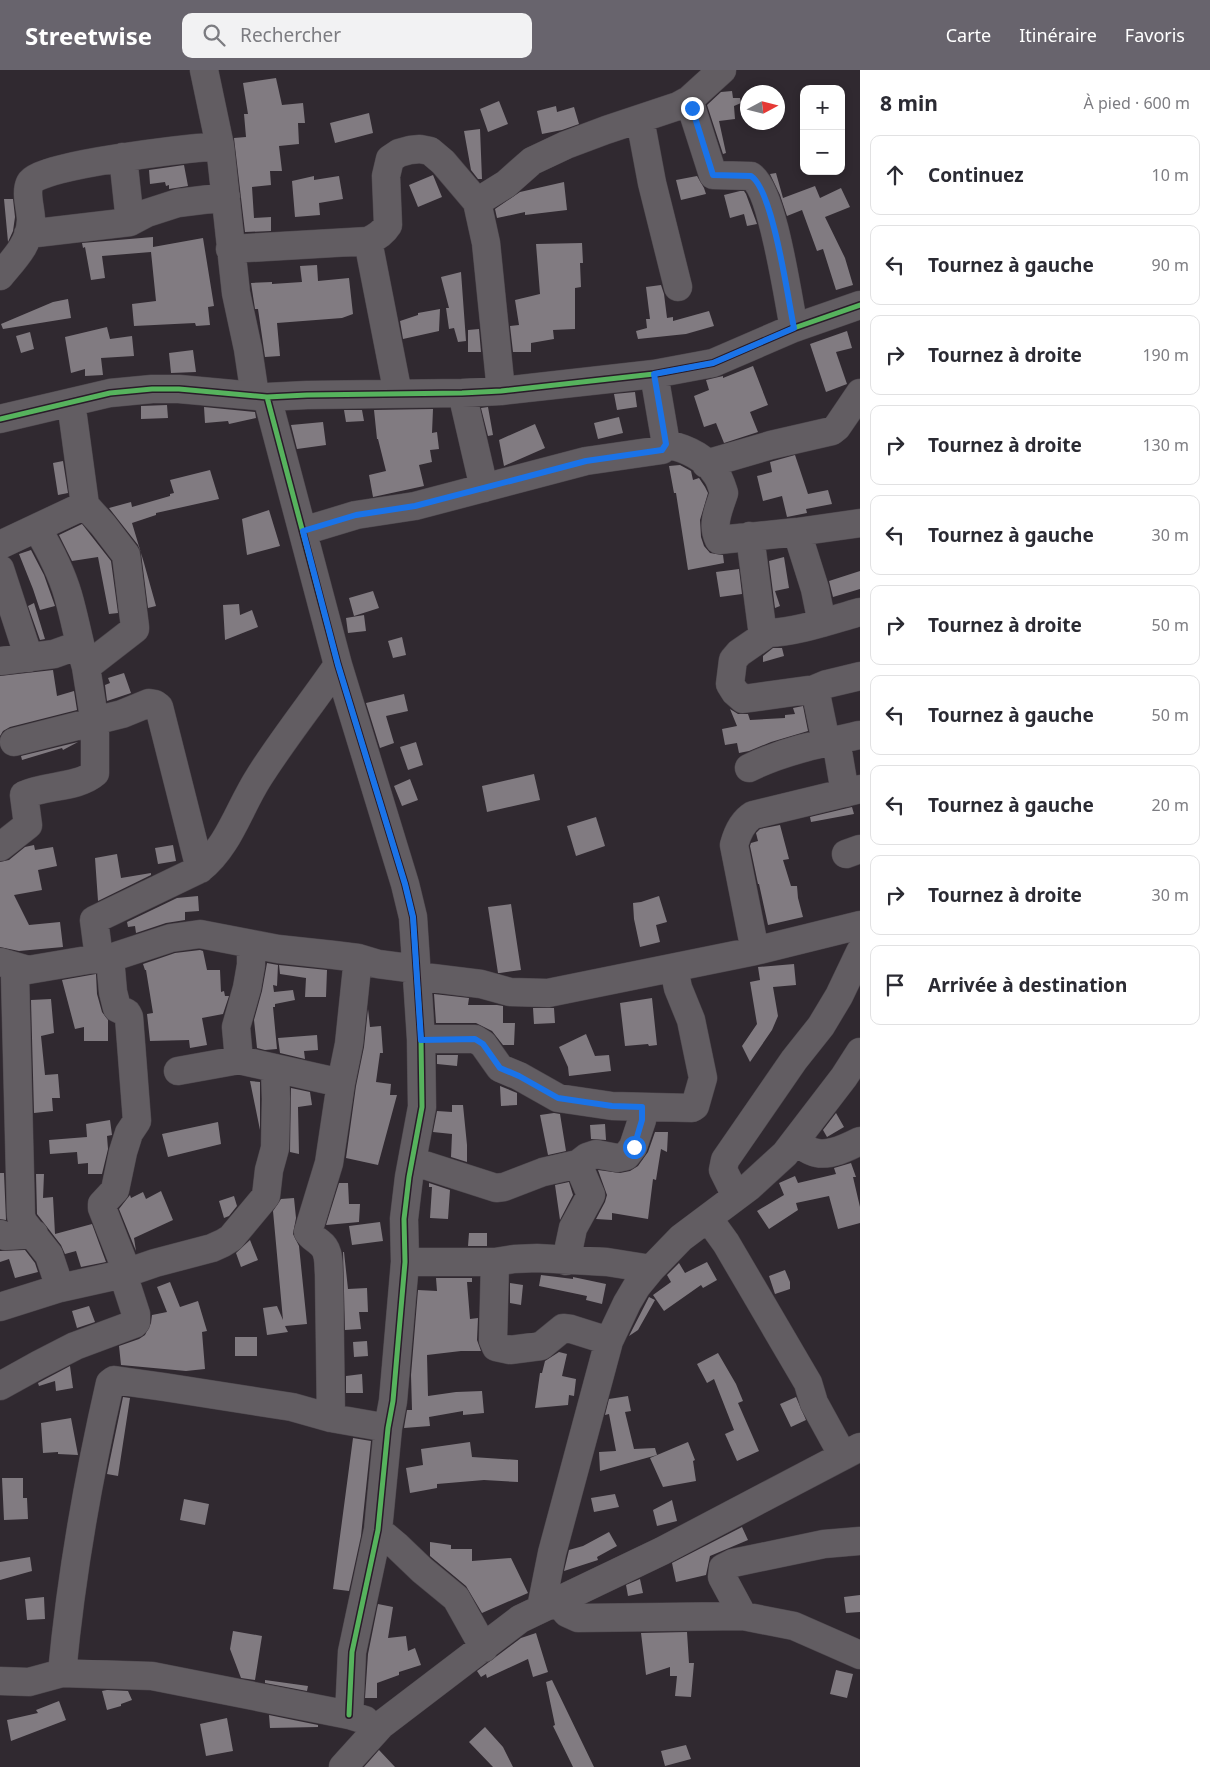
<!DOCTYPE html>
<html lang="fr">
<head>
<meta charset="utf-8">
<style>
	:root { --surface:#fff; --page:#f2f2f3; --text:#2b2b33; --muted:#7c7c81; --line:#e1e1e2; --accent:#68646d }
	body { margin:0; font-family:"Noto Sans",sans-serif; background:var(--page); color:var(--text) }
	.controls { position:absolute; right:15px; top:15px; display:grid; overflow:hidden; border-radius:10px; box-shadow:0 2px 8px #0003 }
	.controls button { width:45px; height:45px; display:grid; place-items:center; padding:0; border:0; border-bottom:1px solid var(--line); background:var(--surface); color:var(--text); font:25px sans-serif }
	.compass { position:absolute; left:740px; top:15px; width:45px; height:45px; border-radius:50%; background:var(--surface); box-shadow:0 2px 8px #0003; rotate:83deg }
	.stop { position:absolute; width:15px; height:15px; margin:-11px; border:4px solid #1a73e8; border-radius:50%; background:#fff }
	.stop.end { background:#1a73e8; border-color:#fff; box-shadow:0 1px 5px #0008 }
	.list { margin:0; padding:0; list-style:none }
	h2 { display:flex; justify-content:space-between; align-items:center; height:65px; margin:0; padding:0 20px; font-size:21px }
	h2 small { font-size:16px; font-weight:400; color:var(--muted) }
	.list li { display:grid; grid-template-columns:32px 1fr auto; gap:15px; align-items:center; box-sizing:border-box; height:80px; margin:0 10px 10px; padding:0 10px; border:1px solid var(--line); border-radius:10px }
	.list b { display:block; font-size:19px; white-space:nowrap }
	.list em { font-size:16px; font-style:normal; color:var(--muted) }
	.icon { flex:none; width:28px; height:28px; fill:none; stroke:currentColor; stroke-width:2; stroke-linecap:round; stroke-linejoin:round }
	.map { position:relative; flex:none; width:860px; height:1697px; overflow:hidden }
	header { display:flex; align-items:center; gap:30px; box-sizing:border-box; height:70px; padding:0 25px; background:var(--accent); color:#fff }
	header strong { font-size:24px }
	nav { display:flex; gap:28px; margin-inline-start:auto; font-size:18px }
	.search { width:350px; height:45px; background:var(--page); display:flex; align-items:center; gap:12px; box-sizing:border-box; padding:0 18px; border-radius:10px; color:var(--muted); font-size:19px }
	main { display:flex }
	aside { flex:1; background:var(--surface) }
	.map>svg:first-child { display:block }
	.building { fill:#817b81 }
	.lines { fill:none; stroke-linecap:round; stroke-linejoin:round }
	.minor-casing { stroke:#4d474d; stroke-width:29 }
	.minor { stroke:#625d62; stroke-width:28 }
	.cycleway-casing { stroke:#291c29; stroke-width:8 }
	.cycleway { stroke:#56b35d; stroke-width:5 }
	.route { stroke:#1a73e8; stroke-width:6 }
</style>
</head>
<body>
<header>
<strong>Streetwise</strong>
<div class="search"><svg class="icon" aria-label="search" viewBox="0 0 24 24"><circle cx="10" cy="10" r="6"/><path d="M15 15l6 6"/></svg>Rechercher</div>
<nav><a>Carte</a><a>Itinéraire</a><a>Favoris</a></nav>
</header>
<main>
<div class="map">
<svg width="860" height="1697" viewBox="0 0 860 1697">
	<rect width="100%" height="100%" fill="#302930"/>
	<path class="building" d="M276,8l6,27 21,-2 2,20h-7l1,21 -20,2 3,25h-12l1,14 -19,2 2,31 17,-1v14l-26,1 -11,-94 12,-1 -2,-23h4l-5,-31z
		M732,21l1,7h7l1,5 -7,3 1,13 -16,2 7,32 -3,1 -16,-49 14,-13z
		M499,31l9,23 -20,8 -8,-23z
		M556,36l1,6 17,-5 5,17 -17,6 -20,4 -5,-23z
		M369,43l4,20 -38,10 -5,-20z
		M480,59l2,50h-4l-7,-9 -7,-39z
		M184,95l4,21 -19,3v-4l-3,1 -1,-4 -15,2 -1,-14z
		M776,103l7,25 32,-12 5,12 21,-10 9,19 -25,10 20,41 8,27 -17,5 -13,-41 -6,2 -15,-41 -15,6 -7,-21 -10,-21z
		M433,105l9,22 -24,10 -9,-22z
		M314,106v4l25,-4 4,23 -24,4 1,12 -25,2 -3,-36z
		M697,106l7,12 2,6 -25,6 -5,-20z
		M564,112l3,28 -42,5v-3l-28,6 -2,-9 25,-17z
		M740,121h4l2,3 11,30 -10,2 -3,-12 -14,4 -6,-23z
		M4,129h9l2,18 -2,14 -5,11z
		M153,167v10l50,-9 11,68 -6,1 2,18 -14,1 -1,-3 -61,3 -2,-22 24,-3 -5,-49 -49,4 3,22 -14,2 -6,-33 -2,1 -1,-5z
		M582,173l1,20h-3l1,24 -6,1v41l-22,1 1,9 -23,4v9h-18l-3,-26 9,-1 -4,-25 25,-6 -4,-50z
		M317,195l1,16 31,-3 4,36 -11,4 -65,5 3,33 -15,1 -7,-48h-3l-4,-26 21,-1v2l30,-2 -2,-16z
		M461,202l5,69 -8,1 -4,-14 -5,1 -3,-21h3l-8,-31z
		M661,215l3,9 3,24 6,-1v4l36,-10 5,15 -28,8 -48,5 -2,-8 11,-3 -1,-9h4l-4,-32z
		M68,229l3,19 -68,11 -2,-5 52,-22z
		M440,239l-1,22 -36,8 -3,-18 18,-6v-2z
		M107,257l3,12 22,-3 2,20 -33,2 2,17 -18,1v-7l-14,4 -6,-36z
		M479,259l2,23h-13v-22z
		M847,261l5,17 -16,4 11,32 -21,8 -16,-48z
		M30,262l4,17 -13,4 -5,-17z
		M193,280l3,22 -25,1 -2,-20z
		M753,296l15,39 -18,7 8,20 -34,11 -8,-20 -12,4 -10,-31 15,-6 -3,-10 17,-4v2z
		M635,322l2,15 -20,3 -3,-16z
		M167,335l1,13 -27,1v-13z
		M204,337l51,5 1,6 -27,6 -1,-3 -23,2z
		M488,337l5,28 -5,1 -7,-28z
		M433,339l-1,24 5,-1 2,17 -9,1 2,12 -13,3 5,21 -51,11 -4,-22 17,-4 -8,-32h-1l-3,-29z
		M344,340h18l2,11 -18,1z
		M619,347l4,16 -25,6 -4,-16z
		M323,352l3,23 -29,4 -6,-24z
		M535,354l10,24 -41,18 -5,-26z
		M795,385l13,39 20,-4 4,14 -26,5 1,4 -20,4 -5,-21 -19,5 -6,-25 15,-4 -2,-10z
		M63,391l5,32 -10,2 -5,-32z
		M680,395l11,6 2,9 6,-2 6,9 3,6 -8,27 1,17 3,9 6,7 13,2 1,8 -36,7 -12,-77h-2l-5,-27z
		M210,400l9,29 -63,14v2l-24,8 12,40 12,43 -8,2 -7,-55 -3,-8 -29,-37 22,-6 1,5 38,-11v-2l4,-1 -4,-13z
		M269,440l11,36 -33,9 -5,-36z
		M82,454l29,37 7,52 -9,1 -11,-57 -26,4 -13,-26z
		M31,480l13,25 11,31 -15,4 -7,-21 -14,-35z
		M784,487l5,31 -14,3 5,15 -5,2 -6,-47z
		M739,499l3,25 -22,3 -4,-25z
		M860,501v18l-27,8 -4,-16z
		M373,521l6,17 -25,8 -5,-18z
		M34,533l11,36 -5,1 -12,-34z
		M239,534l1,11 12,-5 6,17 -33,13 -2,-35z
		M364,545l2,16 -18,2 -2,-15z
		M402,567l4,18 -13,3 -5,-17z
		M773,578h9l2,8 -21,6v-6z
		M53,600l4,26 17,-5 3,19 -67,17 -7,4 -3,5v-60z
		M124,603l7,20 -24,8 -2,-16 5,-2 -2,-5z
		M404,624l4,17 -22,5 8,27 -14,5 -14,-45z
		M803,636l5,25 -37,11 -22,9 -10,2 -2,-10 -12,2 -3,-16 15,-3 -7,-17 8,5h10l2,6 35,-2v-3l10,-1 -2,-6z
		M78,672l-15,8 -1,-2 -40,12 -1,-4z
		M416,672l7,23 -15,5 -8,-23z
		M534,704l6,26 -53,12 -5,-26z
		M410,709l8,21 -16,6 -8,-20z
		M852,737l2,7 -43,8 -1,-5z
		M596,747l9,29 -29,10 -9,-30z
		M780,755l9,34 -6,1 8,26h6l1,12 5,19 -35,8 -9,-41h-1l-8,-38 1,-3 7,-2 -2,-8 4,-4z
		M34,775l1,5 18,-3 4,19 -19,4 4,20 -28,5 15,30 31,-3 3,25 -44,4 -19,-4v-85l9,-2 16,-13z
		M173,775l3,16 -18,3 -3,-16z
		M117,784l4,24 30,-5v2l-53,26 -3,-43z
		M198,826l1,15 -14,1v8l-19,3 -30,10 -1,-7 -7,1 -1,-5 50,-24z
		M659,826l8,26 -11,3 4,17 -20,5 -6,-28 -1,-16 8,-1z
		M511,834l10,66 -21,3h-2l-10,-66z
		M200,880l3,1 4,19h13l1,22 3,-1 1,5h4l-6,18 -21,4 5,27 -17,3 -1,-8 -39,1 -3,-27 6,-1 -7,-43h-1l-2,-6 32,-11z
		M267,893l11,2 -1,21 -4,-1 1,7 19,-2 2,10 -20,4v3h-2l4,42 -12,1 -8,-2 -3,-28 8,-29z
		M794,894l2,21 -23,2 5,29 -6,14 -22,32 -8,-16 15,-22 -7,-42 10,-2 -2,-13z
		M279,895l48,5 -1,27h-21l1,-19 -26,-4z
		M96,904l1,20 5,18 6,8v21h-24v-14l-9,2 -13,-49z
		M434,924l35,4 -1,7h29l6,1v17h12l-1,22h-11l-11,-14 -16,-8h-40z
		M652,928l5,47 -8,1 -1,-2 -23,2 -5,-43z
		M51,929l3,34 -13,3 4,39 13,-1 2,24h-8l1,13 -19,2 -3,-113z
		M533,938h21l1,15 -21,1z
		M368,939l2,18 11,-1 2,27h-3l-4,29 15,2 -1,11h7l-19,70 -32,-7 10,-72 8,-39z
		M586,964l9,22 14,-1 2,16 -42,5 -1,-9 -9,-20z
		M317,965l1,15 -14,1 1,8 -25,-6 -2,-15z
		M437,985h21l-1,11 -20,-2z
		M250,1011l10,1v48z
		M500,1016l17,7v12l-16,1z
		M291,1018l19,4 2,13 -14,2 1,47 -9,-2z
		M452,1035h11l4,40v17l-16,-5 1,-23 -19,-2 4,-21 15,1z
		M554,1043l6,1 6,37 -18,4 -8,-40z
		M836,1043l8,14 -17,10 -4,-7z
		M110,1050l2,15 -5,1 1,13 -6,25h-14v-11l-10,1 -1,-12 -27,2 -1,-14 38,-3 -1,-13z
		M218,1052l3,22 -53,13 -6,-23z
		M605,1054l1,16 -15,-1 -1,-14z
		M655,1062h13l-1,20 -6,-3 -5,31 -3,-1 -5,40 -36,-6v7l-16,-1 9,-17 2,-7 -9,-25 22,3 10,-2 8,-5 10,-14z
		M851,1093l5,14h-3l7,30v16l-22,6 -9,-33 -33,7 2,7 -29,19 -12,-18 27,-16 -5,-12 16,-7 3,7 38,-9 -2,-6z
		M0,1103h4l2,47 -6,-1z
		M36,1104h8l-1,24 10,-1 2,37 37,-10 14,38 -25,5 -5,-16 -11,3 -4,-9 -24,-31z
		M569,1112l4,13 -13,25 -5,-35z
		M339,1113h9l1,21h11l-1,18 -33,3z
		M429,1113l21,7 -2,29 -18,-1 2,-31h-3z
		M161,1121l12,29 -39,18 2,13 -17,-42 11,-14 1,3 12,-6 3,7z
		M234,1126l3,10 -8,10 -5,2 -5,-17z
		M294,1128l2,20 -3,16 6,12 8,78 -22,2 3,6 -21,3 -4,-27 14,-2 6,14 -10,-109 8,-12z
		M380,1152l3,19 -31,4 -3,-19z
		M469,1163h18v13h-19z
		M250,1170l8,20 -17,7 -5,-14z
		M25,1180l10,13 3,9 -23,6 -6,-19 -9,3v-11z
		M343,1182h1l4,37 19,-1 1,24h-9l2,17 -16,1z
		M707,1192l10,18 -14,8 -2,-3 -37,26 -11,-16 18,-13 -4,-7 12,-12 6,10z
		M785,1200l5,12v7l-15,5 -6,-18z
		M541,1205l32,4v-2l33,7 -4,20 -16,-4 1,-4 -48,-10z
		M436,1208h36v4h-5l3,37 8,-1 -1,22 4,11h-20l-34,4 1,41 28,-4 26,-1 2,22 -21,2v-4l-34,6 1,9 -26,2 3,-18h5l-1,-35 7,-85 19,1z
		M170,1212l10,25 18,-6 9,30 -5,1 3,37 -19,2 -65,-6 -2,-19 20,-7 6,-4 6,-12 1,-8 15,-3 -10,-25z
		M510,1213l13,2 -2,20 -11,-2z
		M649,1227l6,3 -17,30 -9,6z
		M89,1236l6,16 -18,6 -5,-17z
		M235,1267h22v19h-22z
		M367,1271l1,15 -14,1 -1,-15z
		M559,1282l8,2 -5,22 14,3 -2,17 -5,-1 -1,10 -33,3 5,-35h2l3,-12z
		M718,1283l18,31 7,17 -5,2 21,48 -22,10 -12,-27 9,-4 -20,-51 -7,4 -10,-19z
		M70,1296l3,22 -17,3 -1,-10 -16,5 -1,-3z
		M362,1304l1,19h-17v-17z
		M628,1326l3,15 -6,1 9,37 21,-1 2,7 -57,16 -1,-19 17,-1 -7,-37 -4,1 4,-16z
		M123,1327l7,1 -12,78 -11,-2z
		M796,1327l10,23 -15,7 -11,-23z
		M71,1348l7,37 -20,-1v-2l-15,1 -2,-30z
		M353,1368l18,3 -10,95 -12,55 -16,-2z
		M470,1372l2,15 46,3v22l-34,-2 -47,4v4l-27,5 -4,-25 17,-3 -2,-16z
		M688,1372l7,18 -2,1 3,20 -33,6 -13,-29z
		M2,1408h21v20h4l1,21 -24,1z
		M615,1424l4,13 -25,5 -3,-14z
		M184,1429l25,5 -4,21 -25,-5z
		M672,1430l5,21 -20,5 -4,-16z
		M742,1457l6,13 -38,16 -4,19 -30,7 -4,-19z
		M609,1462l8,14 -20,11 1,3 -34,11 5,-21 14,-4z
		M430,1472l21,3v4h21v12l39,-3 17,35 -46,20 -16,-27 -36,-30z
		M30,1487l2,14 -32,9v-18z
		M640,1509l3,14 -15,3 -2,-11z
		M860,1525v17l-14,1 -2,-16z
		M44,1527l1,22 -18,1 -2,-21z
		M378,1534l15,3 -5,31 18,-2 2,15 7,-3 6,17 -22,7v3l-22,8v15h-12l3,-44z
		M233,1561l29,5 -7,44 -14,-2 -11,-29z
		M687,1562l2,31h5l-3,34 -16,-1 2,-20h-7v-9l-24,8 -5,-42z
		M536,1563l12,39 -15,5 -5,-18 -41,19 -1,-4 -5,3 -4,-6 44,-33z
		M836,1600l17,4 -6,24 -17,-4z
		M265,1610l43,6 -1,5 -42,-8z
		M552,1610l42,87h-21l-20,-41 2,-1 -9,-43z
		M107,1620l21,1 4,9 -11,4v2l-14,4 -5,-19z
		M59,1631l7,19 -55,21 -4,-21 31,-7 -2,-3z
		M269,1645l49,10v2l-48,1z
		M227,1648l6,33 -27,5 -6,-32z
		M485,1657l18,20 10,20h-20l-24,-25z
		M686,1675l5,14 -26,7 -4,-15z
		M379,1680l16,17h-31z"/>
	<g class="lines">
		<defs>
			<path id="minor" d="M204,0l16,76 16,147 12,56 7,47
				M689,30l24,75 38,1c22,14 37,123 43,152
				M640,49l12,64 26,104
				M123,87l7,65
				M477,132l29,-18 26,-23 34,-16 40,-15 72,-24 11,-6 33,-30
				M28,164l102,-12 17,-9 31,-10 48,-6
				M368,171l30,153
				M230,179l138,-8c9,-4 15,-8 20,-16l-2,-49 4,-17 9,-6 11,-3 10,-1 10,2 13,11 34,40 9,41 15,148
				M0,206c14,-17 30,-32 31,-56 0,-11 -6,-27 -1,-37 9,-19 164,-35 190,-37
				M462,323l22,95
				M267,327l71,268 67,219 8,33 2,30 6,92 1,68 -13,70 -5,42 1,43 -12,139 -5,27 -10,102 -26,122 -3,63
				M0,349l110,-26 42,-4h27l88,8 40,-2 155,-2 39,-2 153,-17 59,-11 81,-35 66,-23
				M666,374c19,4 39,13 50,30 4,5 6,13 8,19 -5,16 -13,31 -5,47l78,-8 63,-9
				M706,394l65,-19 61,-14 5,-4 23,-34
				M37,458c13,22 24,43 31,67 7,24 11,48 18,72
				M303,461l53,-16 59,-9 171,-45 76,-11 4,-6 -12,-70
				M797,462l18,57 7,34
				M750,466l12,92 6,5c30,-1 63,-13 92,-21
				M0,475l85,-40 -14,-103
				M0,499l29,89
				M768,563l-29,20 -6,7 -3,24 5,8 8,7 72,-10 12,-5 33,-8
				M0,591l54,-7 25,-9
				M815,619l11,53
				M94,651l28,-7 27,-11 6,1 4,3 41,162
				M836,670l9,53
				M14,672l63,-16 18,-2
				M749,698c34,-17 74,-25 111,-33
				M0,777l28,-22 -4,-30c21,-10 54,-7 71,-22v-49l-9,-57 49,-38v-2l-9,-72 -23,-30 -18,-20
				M846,784l14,-5
				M755,881l-21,-106c3,-11 9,-24 19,-30l107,-26
				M99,888l-5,-38 106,-51c29,-23 39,-61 59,-92 24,-38 53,-74 79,-112
				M110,888l3,34 4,16 10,5 2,4 8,104 -8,12 -6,19 -8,38 -13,14v4l25,64
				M0,892l28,8 71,-12h11l61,-20 29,-4 78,15 56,6 24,3 20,6 38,5
				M28,900l-10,2 -3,3 6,241 2,6 26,33 11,33
				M416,906l65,8 29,8 38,1 207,-42 105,-26
				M421,969h54l8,5 17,24 19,8 39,22 54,8 80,2 3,-2 8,-28 -12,-58 -13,-32 -4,-20
				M239,990l-3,-33 11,-39 4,-23v-21
				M178,1001l61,-11 102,23
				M795,1071c6,4 14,11 22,12 14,3 31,-6 43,-12
				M412,1091l84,27 8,-1 39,-15 35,-8 9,-7 9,-3 21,4 9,-2 7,-9 9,-27v-13
				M736,1126l-13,-26 2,-10 69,-100 27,-34 18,-30 21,-44
				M708,1148l18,25 82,140 6,20 29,53
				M0,1164l5,2 29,-2
				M566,1191l7,-33 18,-33 -13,-31
				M405,1192h90l19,-3 23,-1 70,4 44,7
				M495,1192l-2,78 3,7 14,3 31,-4 22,-18 8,1 38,12
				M0,1237l60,-19 63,-14 32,-11 57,-15 11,-5 8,-5 35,-42 3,-26 6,-22 1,-49 -1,-31
				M0,1316l38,-21 37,-19 59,-22 2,-2v-8l-13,-40
				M331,1348l-2,-144c-1,-11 1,-24 -9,-31 -4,-4 -9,-6 -12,-11l21,-69 12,-80 8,-39 9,-86
				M378,1460l19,16 25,24 34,28 28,50
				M557,1531l10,12 11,5 165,-2 51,10 66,29
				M541,1538l11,-55 57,-212 18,-38 10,-17 14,-17 30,-31 68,-51 36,-33 59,-77 16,-25
				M743,1546l-21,-39 1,-9 10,-5 91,-19 36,-3
				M62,1603c9,-97 26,-194 48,-290l4,-3 50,7 128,20 39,11 57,10
				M0,1611l29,1 33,-9 90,3 197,39 16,5
				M343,1697l38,-42 139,-106 142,-68 198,-104"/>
		</defs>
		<use href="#minor" class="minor-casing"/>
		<use href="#minor" class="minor"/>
		<defs>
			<path id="cycleway" d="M267,327l71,268 67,219 8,33 2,30 6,92 1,68 -13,70 -5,42 1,43 -12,139 -5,27 -10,102 -26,122 -3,63
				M0,349l110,-26 42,-4h27l88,8 40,-2 155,-2 39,-2 153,-17 59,-11 81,-35 66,-23"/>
		</defs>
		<use href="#cycleway" class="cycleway-casing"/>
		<use href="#cycleway" class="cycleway"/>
	</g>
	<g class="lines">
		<path class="route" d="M634,1077l8,-27v-13l-30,-1 -54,-8 -39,-22 -19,-8 -17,-24 -8,-5 -54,1 -8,-123 -8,-33 -67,-219 -35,-134 53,-16 59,-9 171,-45 76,-11 4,-6 -12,-70 59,-11 81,-35c-6,-29 -21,-138 -43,-152l-38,-1 -21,-67"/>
	</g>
</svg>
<div class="controls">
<button>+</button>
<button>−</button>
</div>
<svg class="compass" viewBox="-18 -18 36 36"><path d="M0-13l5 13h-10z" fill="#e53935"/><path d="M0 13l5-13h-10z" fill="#7c7c81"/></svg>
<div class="stop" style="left:634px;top:1077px"></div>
<div class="stop end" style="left:692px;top:38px"></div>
</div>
<aside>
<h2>8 min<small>À pied · 600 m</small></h2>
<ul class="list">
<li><svg class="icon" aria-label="ahead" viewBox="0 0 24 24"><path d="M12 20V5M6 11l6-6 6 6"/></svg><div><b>Continuez</b></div><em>10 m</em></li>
<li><svg class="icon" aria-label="left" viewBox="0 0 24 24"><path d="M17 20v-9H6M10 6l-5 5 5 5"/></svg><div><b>Tournez à gauche</b></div><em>90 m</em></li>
<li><svg class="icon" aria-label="right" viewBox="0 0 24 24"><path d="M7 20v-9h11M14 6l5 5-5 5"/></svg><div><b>Tournez à droite</b></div><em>190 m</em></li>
<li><svg class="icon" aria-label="right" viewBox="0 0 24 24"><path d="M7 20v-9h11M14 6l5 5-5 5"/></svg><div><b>Tournez à droite</b></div><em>130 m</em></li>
<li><svg class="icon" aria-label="left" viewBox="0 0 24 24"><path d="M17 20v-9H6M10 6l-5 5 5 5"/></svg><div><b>Tournez à gauche</b></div><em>30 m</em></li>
<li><svg class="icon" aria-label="right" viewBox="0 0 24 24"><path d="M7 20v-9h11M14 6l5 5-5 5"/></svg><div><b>Tournez à droite</b></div><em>50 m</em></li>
<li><svg class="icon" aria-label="left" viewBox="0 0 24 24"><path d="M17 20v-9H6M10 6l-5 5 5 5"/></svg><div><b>Tournez à gauche</b></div><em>50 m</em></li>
<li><svg class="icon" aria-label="left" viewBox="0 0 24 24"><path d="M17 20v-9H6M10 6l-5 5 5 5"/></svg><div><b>Tournez à gauche</b></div><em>20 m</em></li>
<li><svg class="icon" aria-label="right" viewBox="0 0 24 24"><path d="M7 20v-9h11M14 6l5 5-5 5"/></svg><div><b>Tournez à droite</b></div><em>30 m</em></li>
<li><svg class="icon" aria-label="arrive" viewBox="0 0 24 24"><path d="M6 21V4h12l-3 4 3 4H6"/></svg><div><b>Arrivée à destination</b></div></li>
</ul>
</aside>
</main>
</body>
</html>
